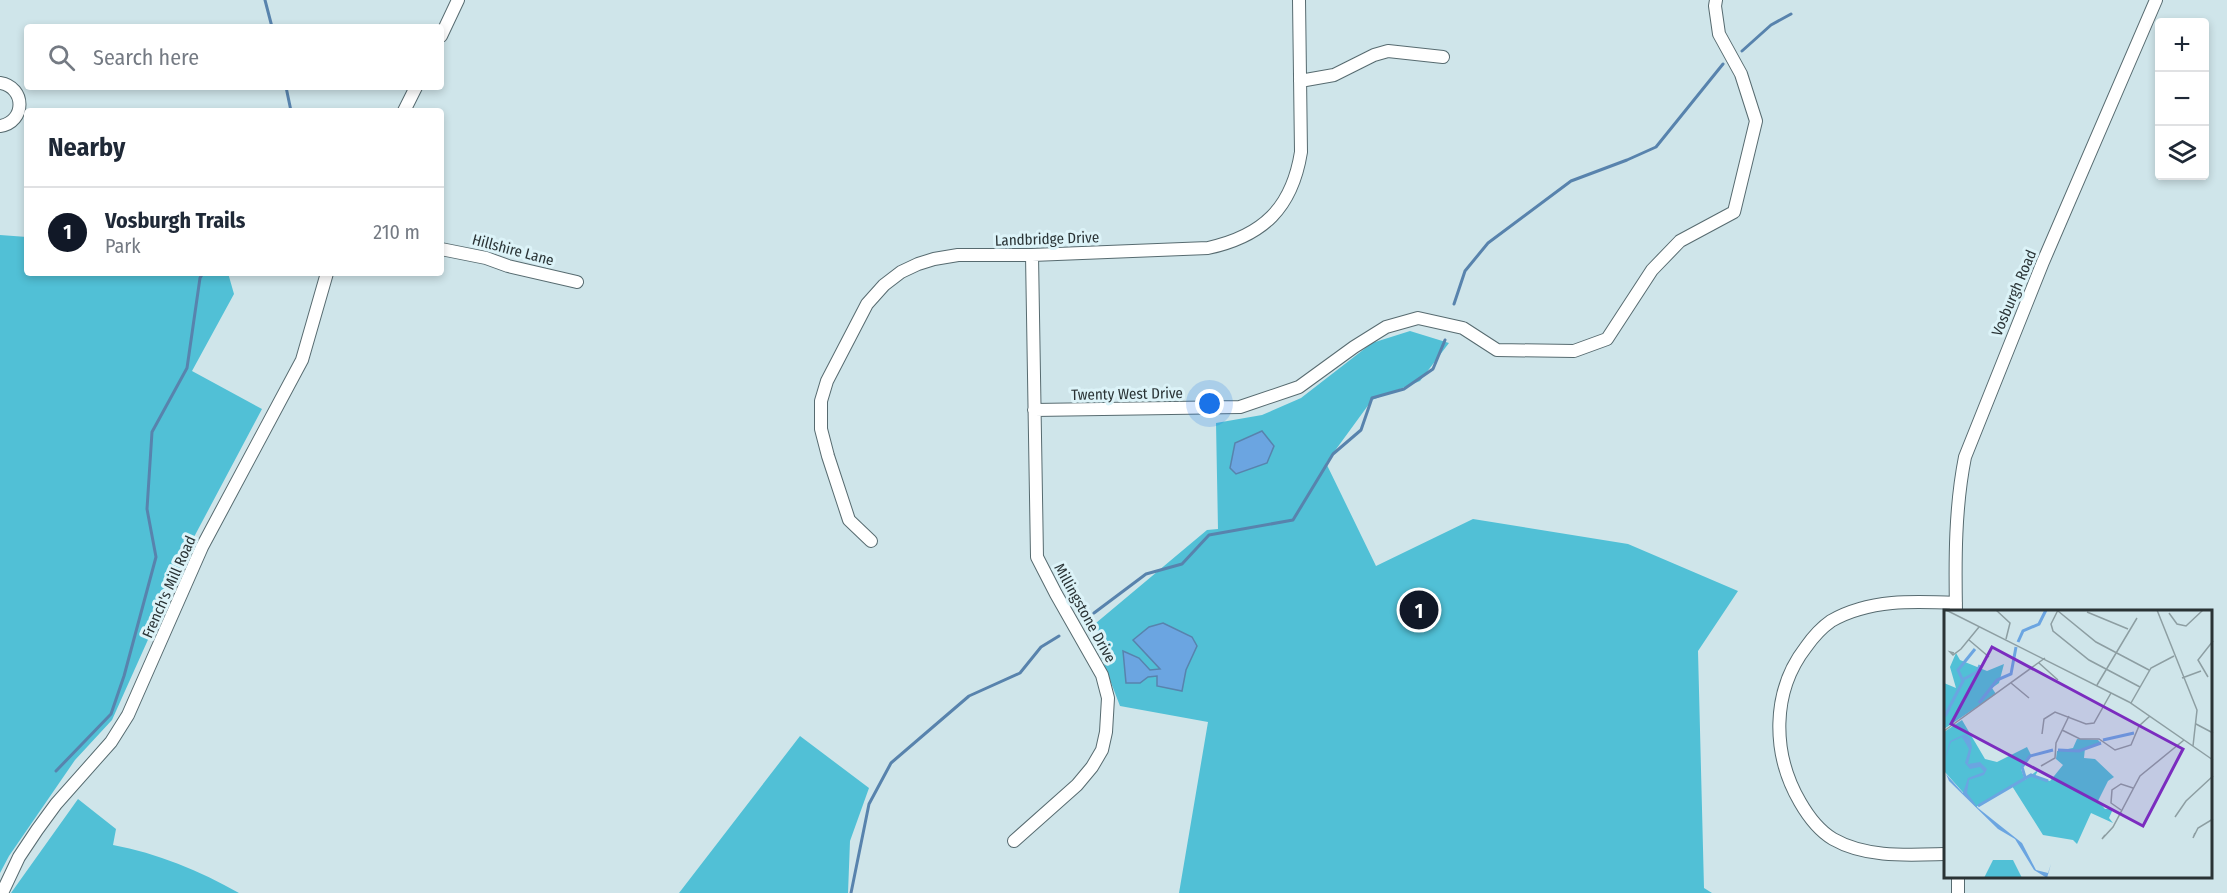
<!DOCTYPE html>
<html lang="en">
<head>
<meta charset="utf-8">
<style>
	:root { --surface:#fff; --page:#f6f6f7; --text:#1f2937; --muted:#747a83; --line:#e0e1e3; --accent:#111827 }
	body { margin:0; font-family:"Fira Sans Condensed",sans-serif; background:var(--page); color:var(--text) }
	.controls { position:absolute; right:18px; top:18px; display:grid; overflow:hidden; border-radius:6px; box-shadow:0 3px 9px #0003 }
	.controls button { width:54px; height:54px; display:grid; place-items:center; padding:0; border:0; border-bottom:2px solid var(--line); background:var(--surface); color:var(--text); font:30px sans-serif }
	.you { position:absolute; left:1210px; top:404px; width:21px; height:21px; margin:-15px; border:4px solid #fff; border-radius:50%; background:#1a73e8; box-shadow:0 0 0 9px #1a73e833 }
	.badge { display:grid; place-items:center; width:39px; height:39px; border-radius:50%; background:var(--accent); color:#fff; font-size:20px; font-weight:700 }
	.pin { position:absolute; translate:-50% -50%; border:3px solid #fff; box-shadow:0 2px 6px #0006 }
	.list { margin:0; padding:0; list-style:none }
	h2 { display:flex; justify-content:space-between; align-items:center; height:78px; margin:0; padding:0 24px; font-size:26px }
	h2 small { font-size:20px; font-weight:400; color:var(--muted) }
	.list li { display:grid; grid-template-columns:39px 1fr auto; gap:18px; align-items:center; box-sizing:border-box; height:90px; padding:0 24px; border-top:2px solid var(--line) }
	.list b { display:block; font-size:22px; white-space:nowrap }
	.list p { margin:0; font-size:20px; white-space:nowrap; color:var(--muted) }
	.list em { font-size:20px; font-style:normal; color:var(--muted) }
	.icon { flex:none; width:33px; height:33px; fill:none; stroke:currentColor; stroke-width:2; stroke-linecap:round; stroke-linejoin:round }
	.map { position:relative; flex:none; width:2227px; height:893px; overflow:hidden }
	.search { position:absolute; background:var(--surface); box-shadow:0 3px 9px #0003; left:24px; top:24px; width:420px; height:66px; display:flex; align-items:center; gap:15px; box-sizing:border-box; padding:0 21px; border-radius:6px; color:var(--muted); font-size:22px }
	.panel { position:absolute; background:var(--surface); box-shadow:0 3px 9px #0003; left:24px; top:108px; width:420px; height:168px; border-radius:6px }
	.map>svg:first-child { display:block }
	.green { fill:#51c0d6 }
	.water { fill:#6ba5e1; stroke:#5883ad; stroke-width:1.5 }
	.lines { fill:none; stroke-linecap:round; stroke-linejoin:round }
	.stream { stroke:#5883ad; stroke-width:3 }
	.minor-casing { stroke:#576b70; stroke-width:14 }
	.minor { stroke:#fff; stroke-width:12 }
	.labels { text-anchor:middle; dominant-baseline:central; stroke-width:6; stroke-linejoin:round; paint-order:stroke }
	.street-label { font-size:15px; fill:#2a3335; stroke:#dcf3f8 }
	.inset-river { fill:none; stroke:#6ba5e1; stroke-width:3 }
	.inset-road { fill:none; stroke:#8d9ea2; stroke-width:1.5 }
	.view { fill:#7b2cbf; fill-opacity:0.15; stroke:#7b2cbf; stroke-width:3 }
	.inset-edge { fill:none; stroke:#2a3335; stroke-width:3 }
</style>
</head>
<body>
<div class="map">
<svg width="2227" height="893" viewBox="0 0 2227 893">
	<rect width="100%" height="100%" fill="#cfe5ea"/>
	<path class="green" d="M0,235l27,2v36h201l6,21 -42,77 70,38 -68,128 -82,183 -37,40 -66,96 -9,17z
		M1410,331l39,12 -29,38 -48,19 -46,63 50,103 97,-47 155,25 110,47 -40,60 6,237 8,5h-533l29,-171 -88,-16 -30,-78 117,-98 11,-1 -2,-106 46,-8 39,-17 71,-55z
		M800,736l69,52 -19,53 -2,52h-169z
		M78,799l38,30 -3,16c44,8 87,26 126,48h-228z"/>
	<path class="water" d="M1262,431l12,15 -7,17 -31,11 -6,-6 5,-25z
		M1163,623l29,14 5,9 -11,24 -4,21 -25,-5v-10l-9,1 -8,6h-14l-3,-32 16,7 11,12 10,-1 -27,-29 16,-13z"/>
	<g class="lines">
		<path class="stream" d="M265,0l7,27
			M1742,51l29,-26 20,-11
			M286,87l5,24
			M1454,304l11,-33 23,-28 83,-62 56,-21 29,-13 67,-83
			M1094,613l52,-39 36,-10 27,-29 84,-15 40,-66 28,-24 11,-32 32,-9 29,-20 12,-29
			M56,771l55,-57 13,-38 32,-119 -9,-48 5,-77 35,-64 13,-90 3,-5
			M851,893l18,-89 22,-41 78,-67 51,-23 21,-26 18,-11"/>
		<defs>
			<path id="minor" d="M441,36l17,-36
				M1300,81l34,-6 40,-20 14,-4 55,6
				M0,83c26,4 26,39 0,43
				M404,111l12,-24
				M441,249l45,9 22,8 69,16
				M1034,410l206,-3 59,-20 55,-40 32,-20 32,-9 45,10 34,22 77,1 33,-12 45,-69 28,-29 54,-29 22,-91 -15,-47 -22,-40 -4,-28 1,-6
				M871,541l-22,-21 -21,-64 -7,-27v-28l6,-20 40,-77 17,-19 17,-13 17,-8 16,-5 24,-4h74l176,-7c55,-12 84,-40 93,-96l-2,-152
				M1956,611c-1,-51 -1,-104 9,-154l78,-195 113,-262
				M1014,841l63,-56 15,-18 10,-17 4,-18 2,-34 -6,-23 -46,-81 -19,-37 -5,-302
				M1945,854c-37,1 -79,4 -112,-15 -15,-9 -25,-23 -33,-37 -28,-48 -29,-110 6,-155 7,-10 15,-19 25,-26 38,-22 83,-20 125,-18
				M2,893l17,-36 18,-27 19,-26 55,-62 17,-27 74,-168 100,-187 25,-87
				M1958,893v-17"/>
		</defs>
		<use href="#minor" class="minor-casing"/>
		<use href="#minor" class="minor"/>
	</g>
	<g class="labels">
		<g class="street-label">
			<text transform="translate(1047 239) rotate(-2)">Landbridge Drive</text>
			<text transform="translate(513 250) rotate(15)">Hillshire Lane</text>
			<text transform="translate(2014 293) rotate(-67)">Vosburgh Road</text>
			<text transform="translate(1127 394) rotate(-1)">Twenty West Drive</text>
			<text transform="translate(169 587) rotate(-66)">French's Mill Road</text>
			<text transform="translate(1085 613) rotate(61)">Millingstone Drive</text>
		</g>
	</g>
	<g transform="translate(1944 610)">
		<rect width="268" height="268" fill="#cfe5ea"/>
		<path d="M12,43l4,7 27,11 17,-7 -5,19 -7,5 4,6 -52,35v-46l12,5 -6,-21zM18,110l23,39 12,3 30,-15 4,8 -10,14 4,11 14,-11 -4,7 15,5 13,-16 -7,-6 1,-8 16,-3 4,-9 21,1 3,3 -16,5 -1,10 11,1 19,18 -6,4 -10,20 7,8h8l-4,9 4,5 -22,-10 -14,31 -4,-4 -30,-5 -31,-49 -36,21 -32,-36v-39zM49,250h20l9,18h-38z" fill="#51c0d6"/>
		<path d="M21,124l5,4 2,9 -4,17 12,-2 7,7 -3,6 -15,5 -2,13 11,15 44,35 14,27 12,3 3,-9 -4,14 -13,-8 -19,-31 -17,-10 -49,-48 -3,-7 17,19 5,-15 16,-6 -4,-5 -10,2 -5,-6 4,-14 -7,-12 -11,5 -7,20 6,-21z" fill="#6ba5e1"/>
		<path class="inset-river" d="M74,32l5,-11 16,-7 7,-14M20,69l13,-7 3,-7M35,93l18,-23 14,-6 5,-27M1,106l18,-35 -5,-11 17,-21M159,130l31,-7M114,140l21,1 22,-8M81,167l-3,-10 8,-11 23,-6M34,196l53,-31 17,6"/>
		<path class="inset-road" d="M2,0l183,92 84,58M52,0l14,13 -4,16M114,0l-7,14 2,7 36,29 51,27M213,0l40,100 -4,36M114,1l38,31 53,28M143,2l41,17M225,3l8,11 9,2 17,-16M25,30l20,17 -3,-2M10,43l-4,-1 3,3 8,-6 18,-22M95,53l19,17M264,67l-10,-17 15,-19M238,68l19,-7M67,73l18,15M153,75l40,-67M187,93l20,-35 23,-12M252,114l17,9M118,120l18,9h19l16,11 16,-5 8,-19 11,-10M0,121l101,-73M98,124l2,-15 11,-7 31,12 8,-1 17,-30M97,156l14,-8 1,-15 13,-27M177,200l-10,-7 1,-13 9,-6 12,4M231,207l11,-16 27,-25M251,223l-2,5 5,-10 15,-9M161,225l-3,4 11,-12 27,-51 44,-36"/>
		<path class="view" d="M48,37l191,102 -40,77 -192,-102z"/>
		<rect width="268" height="268" class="inset-edge"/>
	</g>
</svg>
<div class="controls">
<button>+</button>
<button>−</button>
<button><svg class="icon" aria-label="layers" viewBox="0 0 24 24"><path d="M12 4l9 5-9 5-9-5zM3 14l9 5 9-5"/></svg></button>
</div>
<div class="you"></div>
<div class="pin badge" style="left:1419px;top:610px">1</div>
<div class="search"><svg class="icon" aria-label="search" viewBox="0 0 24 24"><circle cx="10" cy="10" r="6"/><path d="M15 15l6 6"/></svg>Search here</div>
<section class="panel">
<h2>Nearby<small></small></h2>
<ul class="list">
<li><span class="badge">1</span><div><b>Vosburgh Trails</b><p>Park</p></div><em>210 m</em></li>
</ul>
</section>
</div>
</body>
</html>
